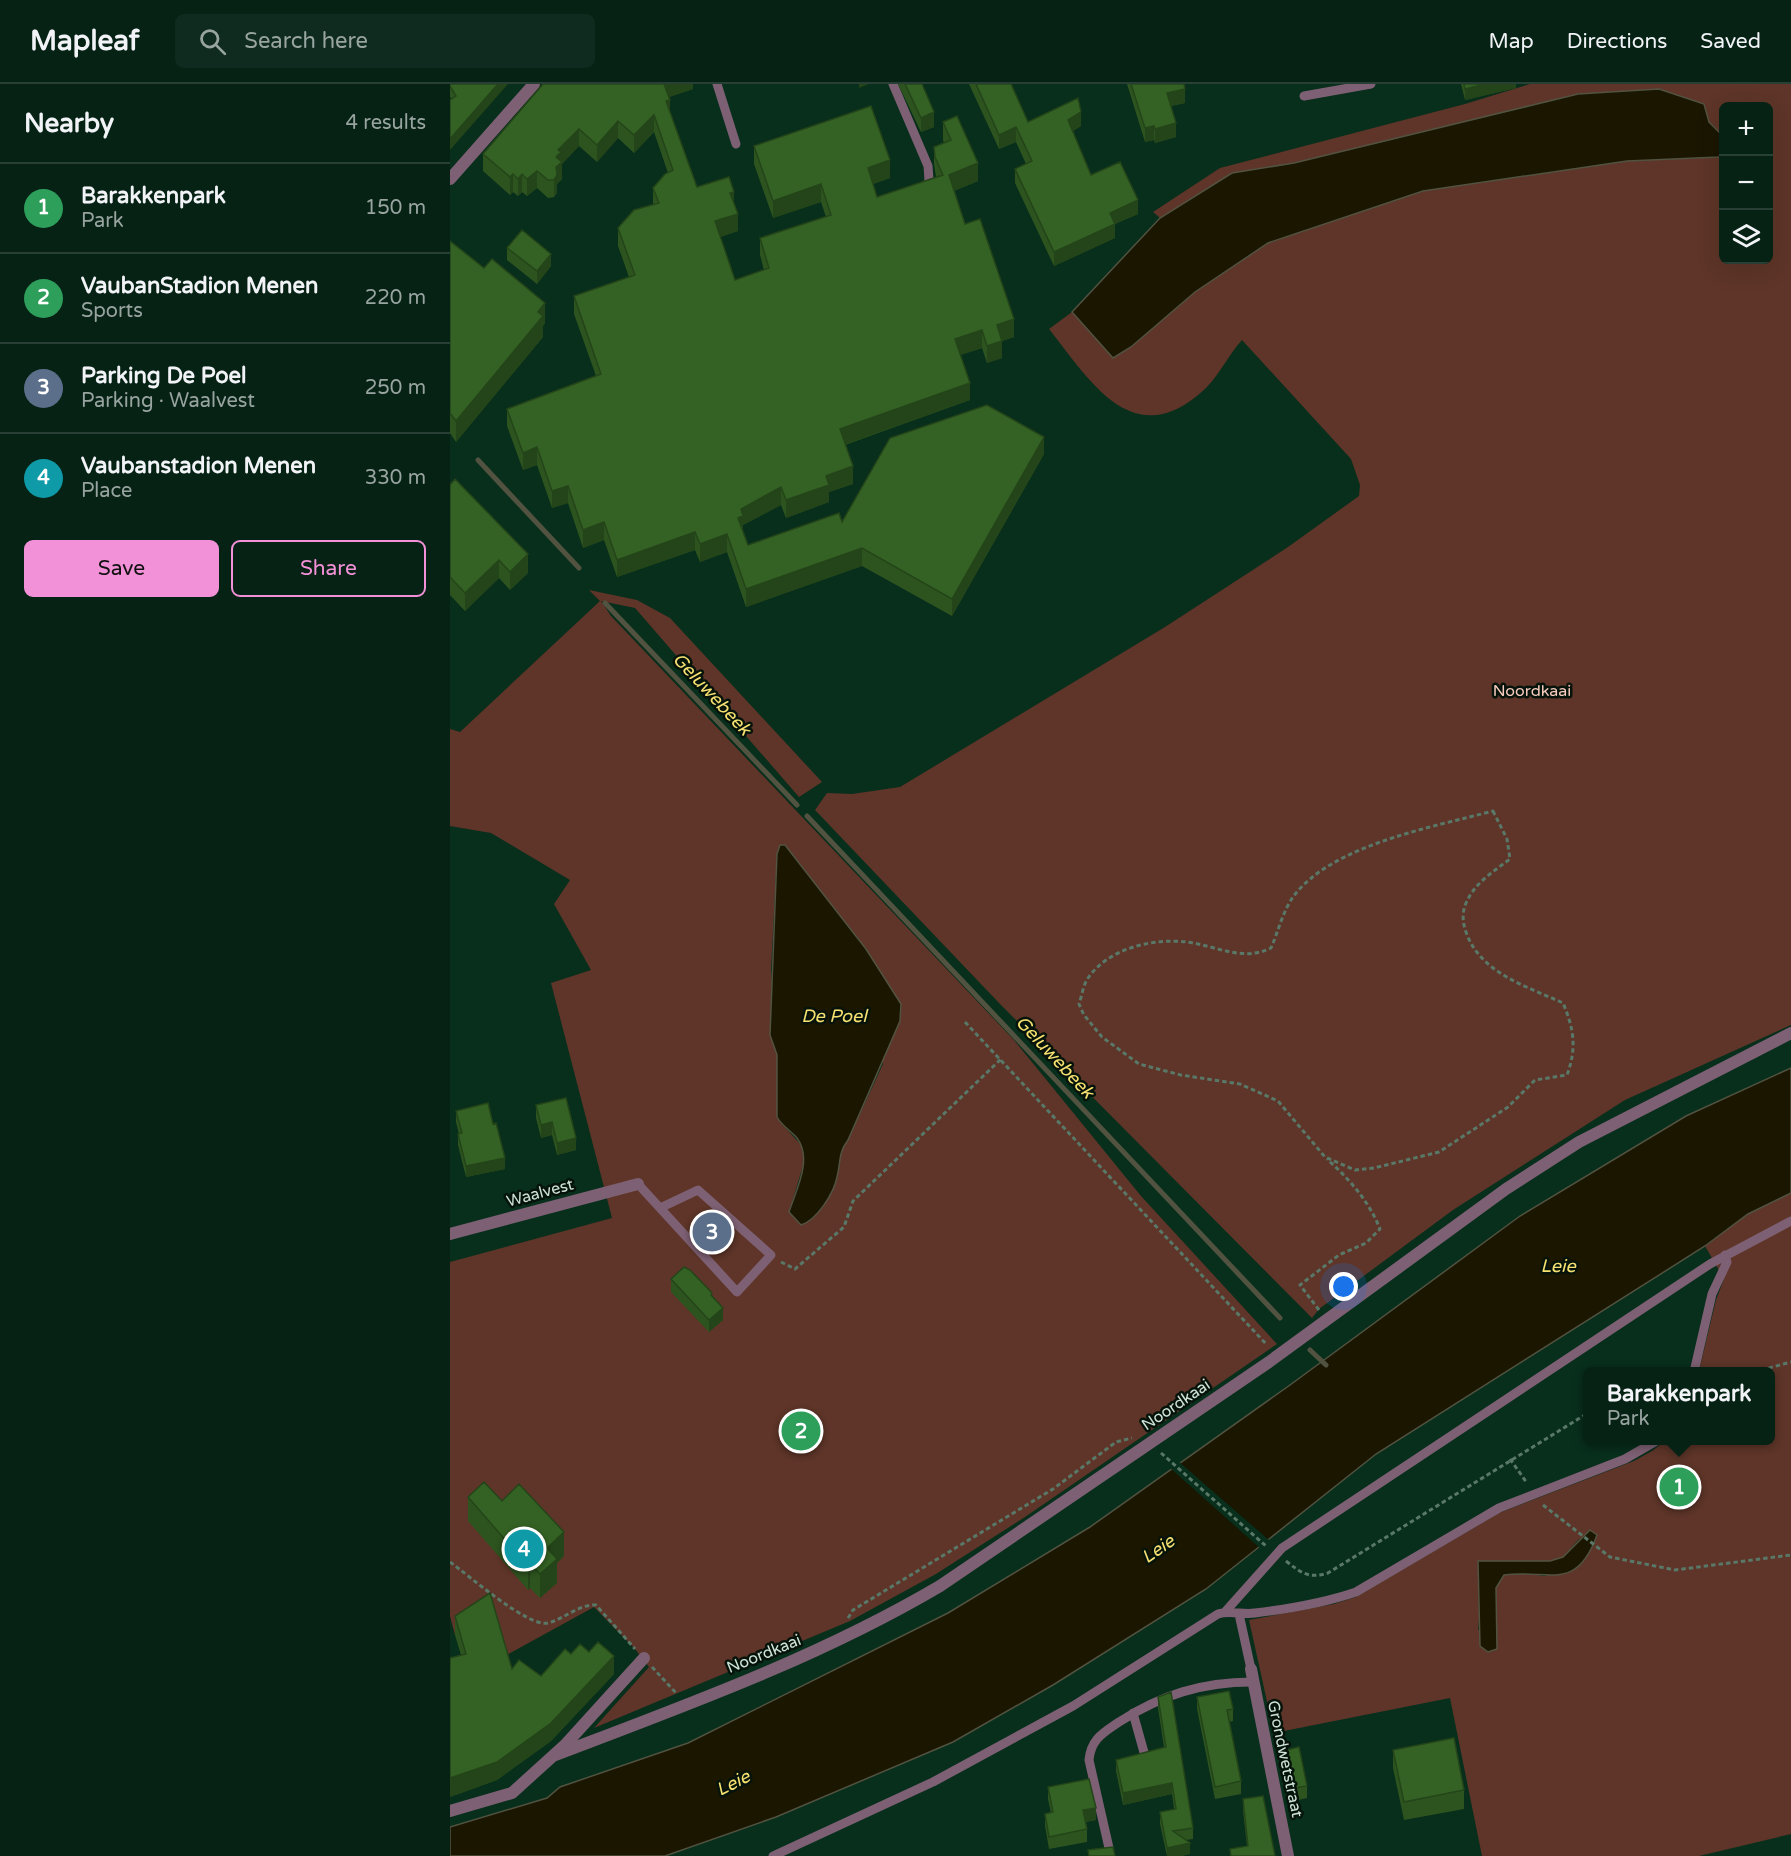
<!DOCTYPE html>
<html lang="en">
<head>
<meta charset="utf-8">
<style>
	:root { --surface:#062215; --page:#0f2a1e; --text:#f1f3f6; --muted:#98a4a0; --line:#273f34; --accent:#f291d7 }
	body { margin:0; font-family:"Varela Round",sans-serif; background:var(--page); color:var(--text) }
	.controls { position:absolute; right:18px; top:18px; display:grid; overflow:hidden; border-radius:9px; box-shadow:0 6px 24px #0002 }
	.controls button { width:54px; height:54px; display:grid; place-items:center; padding:0; border:0; border-bottom:2px solid var(--line); background:var(--surface); color:var(--text); font:30px sans-serif }
	.you { position:absolute; left:894px; top:1203px; width:21px; height:21px; margin:-15px; border:4px solid #fff; border-radius:50%; background:#1a73e8; box-shadow:0 0 0 9px #1a73e833 }
	.badge { display:grid; place-items:center; width:39px; height:39px; border-radius:50%; background:var(--accent); color:#fff; font-size:20px; font-weight:700 }
	.pin { position:absolute; translate:-50% -50%; border:3px solid #fff; box-shadow:0 2px 6px #0006 }
	.popup { position:absolute; left:1133px; top:1283px; width:192px; height:78px; box-sizing:border-box; display:grid; place-content:center; border-radius:9px; background:var(--surface); filter:drop-shadow(0 2px 4px #0005); font-size:20px; white-space:nowrap; color:var(--muted) }
	.popup b { font-size:22px; color:var(--text) }
	.popup::after { content:''; position:absolute; left:50%; top:100%; margin-left:-12px; border:12px solid transparent; border-top-color:var(--surface) }
	.list { margin:0; padding:0; list-style:none }
	h2 { display:flex; justify-content:space-between; align-items:center; height:78px; margin:0; padding:0 24px; font-size:26px }
	h2 small { font-size:20px; font-weight:400; color:var(--muted) }
	.list li { display:grid; grid-template-columns:39px 1fr auto; gap:18px; align-items:center; box-sizing:border-box; height:90px; padding:0 24px; border-top:2px solid var(--line) }
	.list b { display:block; font-size:22px; white-space:nowrap }
	.list p { margin:0; font-size:20px; white-space:nowrap; color:var(--muted) }
	.list em { font-size:20px; font-style:normal; color:var(--muted) }
	.actions { display:flex; gap:12px; padding:18px 24px }
	.actions a { flex:1; padding:14px 0; border:2px solid var(--accent); border-radius:9px; text-align:center; font-size:21px; color:var(--accent) }
	.actions .main { background:var(--accent); color:#111 }
	.icon { flex:none; width:33px; height:33px; fill:none; stroke:currentColor; stroke-width:2; stroke-linecap:round; stroke-linejoin:round }
	.map { position:relative; flex:none; width:1341px; height:1772px; overflow:hidden }
	header { display:flex; align-items:center; gap:36px; box-sizing:border-box; height:84px; padding:0 30px; background:var(--surface); border-bottom:2px solid var(--line) }
	header strong { font-size:28px }
	nav { display:flex; gap:33px; margin-inline-start:auto; font-size:21px }
	.search { width:420px; height:54px; background:var(--page); display:flex; align-items:center; gap:15px; box-sizing:border-box; padding:0 21px; border-radius:9px; color:var(--muted); font-size:22px }
	main { display:flex }
	aside { flex:1; background:var(--surface) }
	.map>svg:first-child { display:block }
	.green { fill:#5e3528; fill-rule:evenodd }
	.water { fill:#1b1600; stroke:#515340; stroke-width:1.5 }
	.pier { fill:#082e1c }
	.lines { fill:none; stroke-linecap:round; stroke-linejoin:round }
	.stream { stroke:#515340; stroke-width:5 }
	.path { stroke:#597868; stroke-width:3; stroke-dasharray:4.5 3; stroke-linecap:butt }
	.service { stroke:#7d6073; stroke-width:9 }
	.minor { stroke:#7d6073; stroke-width:12 }
	.tertiary { stroke:#7d6073; stroke-width:12 }
	.wall { fill:#2d541f }
	.shaded-wall { fill:#244519 }
	.building { fill:#346224; stroke:#244519; stroke-width:1.5 }
	.labels { text-anchor:middle; dominant-baseline:central; stroke-width:5; stroke-linejoin:round; paint-order:stroke }
	.park-label { font-size:16px; fill:#f7cbbd; stroke:#05130b }
	.street-label { font-size:16px; fill:#cee2d6; stroke:#05130b }
	.water-label { font-size:18px; font-style:italic; fill:#f7e170; stroke:#05130b }
</style>
</head>
<body>
<header>
<strong>Mapleaf</strong>
<div class="search"><svg class="icon" aria-label="search" viewBox="0 0 24 24"><circle cx="10" cy="10" r="6"/><path d="M15 15l6 6"/></svg>Search here</div>
<nav><a>Map</a><a>Directions</a><a>Saved</a></nav>
</header>
<main>
<aside>
<h2>Nearby<small>4 results</small></h2>
<ul class="list">
<li><span class="badge" style="background:#2e9e5b">1</span><div><b>Barakkenpark</b><p>Park</p></div><em>150 m</em></li>
<li><span class="badge" style="background:#2e9e5b">2</span><div><b>VaubanStadion Menen</b><p>Sports</p></div><em>220 m</em></li>
<li><span class="badge" style="background:#5c6f8a">3</span><div><b>Parking De Poel</b><p>Parking · Waalvest</p></div><em>250 m</em></li>
<li><span class="badge" style="background:#0f9aa8">4</span><div><b>Vaubanstadion Menen</b><p>Place</p></div><em>330 m</em></li>
</ul>
<div class="actions"><a class="main">Save</a><a>Share</a></div>
</aside>
<div class="map">
<svg width="1341" height="1772" viewBox="0 0 1341 1772">
	<rect width="100%" height="100%" fill="#082e1c"/>
	<path class="green" d="M1080,0h261v941l-166,75 -172,110 -134,99 -7,9 -312,-314 -185,-194 12,-17 25,1 48,-7 265,-160 123,-80 71,-51 1,-11 -9,-26 -109,-119c-13,14 -22,34 -36,48 -72,68 -115,-6 -157,-59l23,-17 42,45 17,-10 64,-55 73,-49 155,-52 204,-30 92,-4 4,-8 1,111h44v-154h-44l-1,30 -14,-14 -5,-18 -45,-15 -81,5 -284,69 -62,10 -72,45 -7,-6 67,-44 245,-64z
		M139,506l48,10 33,18 152,164 -23,15 -164,-189 -34,-7 10,15 403,424 127,156 136,148 -252,173 -89,57 -86,47 -256,107 55,-61 -14,-18 -41,-42 -91,50 -48,-22 -5,-19v-354l162,-44 -61,-235 40,-13 -37,-66 16,-24 -79,-47 -41,-7v-97l10,3 140,-131zM331,761h4l81,104 17,115 -35,76c-10,13 -8,21 -11,36 -3,20 -32,28 -48,36l16,-53 -2,-12 -22,-24 -4,-11v-57l-6,-85 6,-116z
		M1341,1109v641l-92,22h-217l-32,-158 -176,35 -25,-113 85,-16 22,-7 143,-84 135,-52 18,-10 13,-10 105,-1v-68l-71,-1 17,-71 8,-21 -19,-33 43,-32zM1147,1451l-11,22 -41,19 -25,-3 -16,2 -8,13 1,38 -19,4 3,-32 -3,-37h71l14,-4 16,-18z"/>
	<path class="water" d="M1209,5l45,15 5,18 14,14v13l-4,8 -92,4 -204,30 -155,52 -73,49 -64,55 -18,11 -41,-46 88,-94 72,-45 62,-10 284,-69z
		M330,761h5l81,104 35,55 -1,17 -52,119c-10,13 -7,22 -11,37 -3,16 -20,43 -36,48l-12,-13c7,-22 24,-53 8,-74 -6,-7 -15,-12 -20,-21v-62l-7,-20 7,-181z
		M1341,984v125l-43,21 -43,32 -329,208 -170,135 -153,96 -100,57 -177,75 -111,39h-215v-29l97,-29 13,-11 128,-44 260,-130 142,-86 200,-142 230,-169 166,-100z
		M1140,1446l7,5c-21,58 -48,34 -93,40l-8,13 1,61 -9,3 -8,-6 -2,-85h72l13,-4z"/>
	<path class="pier" d="M728,1377l92,80 -9,8 -92,-82z"/>
	<g class="lines">
		<path class="stream" d="M28,376l101,108
			M155,519l192,202
			M357,732l473,502
			M860,1266l16,15"/>
		<path class="path" d="M1043,727l14,28 3,20c-16,12 -34,23 -43,42 -5,10 -5,20 -1,31 14,41 60,54 97,71 11,26 14,45 4,72l-32,5 -27,27 -69,45 -65,16 -19,2 -30,-13 -47,-56 -38,-17 -59,-9 -42,-11 -37,-27 -18,-22 -5,-11c3,-8 4,-19 9,-26 21,-30 65,-40 99,-36 30,4 55,20 84,6 7,-16 12,-37 22,-51 38,-52 140,-70 200,-86z
			M515,938l302,323
			M331,1178l14,7 49,-42 9,-26 148,-142
			M869,1226l-19,-25 39,-30 27,-12 14,-14c-11,-28 -31,-50 -53,-70
			M1304,1288l37,-10
			M711,1369l105,93
			M1060,1375l17,24
			M1093,1421l67,52 65,13 116,-15
			M836,1477c15,12 23,18 42,12l260,-160
			M0,1478c18,13 79,66 98,61 16,-4 31,-19 48,-18l39,44
			M398,1534l5,-8 200,-121 63,-47 16,-4
			M202,1583l24,26"/>
		<path class="service" d="M267,0l19,60
			M443,0l35,82 1,14 -5,11
			M854,12l67,-12
			M188,1100l99,108 34,-37 -73,-65 -38,18
			M1244,1288l18,-78 15,-32 -2,-7
			M775,1528l57,-64 428,-284 81,-43
			M789,1530l12,55
			M683,1629l12,43
			M659,1764l-20,-88c2,-21 14,-27 30,-38 42,-27 83,-40 133,-40
			M323,1772l160,-74 140,-76 145,-92c12,-4 24,1 37,-1 33,-4 69,-10 101,-21l143,-84 126,-49 33,-19"/>
		<path class="minor" d="M0,1150l188,-50
			M801,1585l37,187
			M103,1672c131,-50 265,-98 387,-170l329,-224 237,-173 73,-47 212,-109
			M0,1727l62,-18 53,-48 79,-87"/>
		<path class="tertiary" d="M0,95l84,-95"/>
	</g>
	<path class="wall" d="M0,0h58l-56,15 -2,-2z
		M243,0v5l-24,8 1,15 27,75 37,17 4,27 -18,6 15,43 29,-10 -4,-15v-17l66,-21 -5,-15 -48,16 -19,-54v-18l136,32 -17,6 4,13 59,-20 -2,-13v-17l10,-4 -1,-3v-18l35,59 -24,10 11,33 49,113 -12,4v17l-15,5 -5,-15 -22,7 10,45 -125,45 8,39 -24,8v10l-43,16 -5,-13 -38,20v8l5,12 94,-23 202,-68 -92,162 -90,-50 -116,41 -19,-55 -27,10 -5,-12 -78,27 -13,-37 -21,8 -15,-45 -16,5 -15,-43 -14,5 -16,-44v-17l89,-33 -22,-62v-18l55,-19 -11,-31v-18l35,-23v-17l15,-15 -14,-41 -20,21 -16,-15 -21,24 -18,-16 -17,18v15l-5,5v9l-3,4 -6,1 -11,-10 -10,8 -5,-4 -4,4 -5,-4 -3,3 -27,-24v-17z
		M448,0h24l12,43 -13,5z
		M519,0h42l17,38 53,4 -8,5 18,44 47,39 -23,10v14l-61,28 -39,-83v-14l11,-5 -10,-22 -17,7z
		M677,0h57l1,19 -14,3 5,31 -21,6 -1,-3 -9,2z
		M1011,0h55v4l-51,12z
		M0,157l95,82 -2,3v11l-87,105 -6,-9z
		M57,164l44,18 -14,18 -30,-24z
		M0,401l78,88 -18,17 -11,-12 -34,33 -15,-16z
		M86,1021l40,45 -19,5 -5,-20 -11,3 -5,-20z
		M6,1027l49,58 -39,8 -8,-32v-11h1l-3,-12z
		M221,1195l41,18 11,23 -14,12 -38,-40z
		M18,1413l34,4 62,55 -7,7v20l-17,15 -10,-10 -2,2 -60,-69z
		M5,1532l57,53 29,7 30,-22 43,20 -63,67 -54,39 -47,17v-139l11,-3 -6,-20z
		M708,1613l35,131v11l-7,1 4,14 -8,2h-15l-7,-32v-12l14,-3 -2,-15 -49,11 -7,-34v-11l48,-13 -6,-39z
		M747,1613l36,12v12l-4,1 12,59v13l-26,5 -18,-90z
		M837,1666l20,36v12l-13,3 -7,-39z
		M943,1666l71,40v19l-60,11 -11,-52z
		M598,1703l48,33 -10,2 1,7v13l-38,7 -4,-23v-12l6,-1 -3,-14z
		M793,1715l32,57h-45v-7l17,-3 -4,-35z"/>
	<path class="shaded-wall" d="M48,0h10l-58,66v-11z
		M213,0h30v5l-30,10z
		M409,0h10l-10,4z
		M1035,0h31v4l-51,12v-11z
		M735,5v14l-18,4v-14z
		M220,16v18l-4,-17z
		M484,28v15l-13,5v-14z
		M631,28v14l-13,8v-14z
		M204,31v17l-20,21v-18z
		M168,37v17l-21,24v-17z
		M726,39v14l-21,6v-14z
		M704,42v14l-9,2v-14z
		M566,43v15l-17,7v-14z
		M129,45v17l-17,18v15l-5,5v9l-3,4v-17l2,-23 2,-7z
		M440,76v18l-22,8v-18z
		M528,79v18l-29,12v-18z
		M87,87v17l-10,8v-17z
		M63,90v18l-3,3v-18z
		M72,90v18l-4,4v-17z
		M371,100v18l-48,16v-17z
		M284,108v18l-4,-17z
		M688,116v14l-23,10v14l-61,28v-14l56,-39z
		M288,130v17l-23,8v-18z
		M101,170v12l-14,18v-13z
		M95,219v20l-2,3v11l-87,105v-21z
		M564,235v18l-12,4v17l-15,5v-17l10,-21z
		M532,246v18l-27,9v-18z
		M520,299v17l-130,46v-17z
		M594,353v17l-92,162v-17z
		M87,363v18l-14,5v-17z
		M403,382v18l-24,8v10l-43,16v-18l40,-24z
		M118,402v17l-16,5v-17z
		M331,403v18l-38,20v9l-5,-16 3,-9z
		M154,438v18l-21,8v-18z
		M245,448v18l-78,27v-17z
		M277,450v18l-27,10v-18z
		M412,464v18l-116,41v-18z
		M78,470v19l-18,17v-18z
		M49,476v18l-34,33v-18z
		M102,1038v13l-11,3v-13z
		M126,1054v12l-19,5v-12z
		M55,1074v11l-39,8v-11z
		M273,1224v12l-14,12v-12z
		M114,1448v24l-7,7v20l-17,15v-24l7,-26z
		M80,1480v24l-2,2v-24z
		M164,1572v18l-63,67 -54,39 -47,17v-19z
		M722,1699v11l-49,11v-12z
		M646,1724v12l-13,2v-12z
		M740,1759v11l-8,2h-15v-8z"/>
	<path class="building" d="M0,0h48l-48,55v-39l6,-4 -6,-10z
		M93,0h121l6,16 -4,1 31,86 32,-10 5,15 -4,1 8,21 -23,7 20,59 34,-12 -9,-30 71,-23 -10,-31 -48,17 -19,-55 117,-40 19,54 -22,8 9,29 66,-22 -8,-18 -1,-10 17,-7 -8,-18 14,-6 21,47 -29,12 16,49 15,-5 34,100 -17,6 5,16 -15,5 -5,-16 -27,9 15,44 -130,46 13,37 -27,10 3,9 -43,15 -5,-13 -40,22 2,7 -5,2 10,27 91,-32 3,9 48,-84 97,-33 57,32 -92,162 -90,-51 -116,41 -19,-55 -27,10 -5,-12 -78,28 -13,-38 -21,8 -15,-44 -16,5 -15,-44 -14,6 -16,-44 94,-35 -27,-78 61,-21 -17,-47 16,-18 25,-7 -6,-15 12,-14 8,-4 -19,-55 -20,20 -16,-14 -21,24 -18,-16 -21,21 3,2 -5,5 6,5 -6,5 1,8 -3,5h-6l-11,-9 -10,8 -5,-5 -4,5 -5,-5 -3,3 -27,-23z
		M455,0h17l12,28 -13,6z
		M526,0h35l17,38 50,-24 3,14 -13,8 23,55 29,-13 18,38 -28,13 5,11 -61,28 -39,-83 17,-8 -16,-34 -17,8z
		M681,0h53l1,5 -18,4 9,30 -21,6 -1,-3 -9,2z
		M1014,0h21l-20,5z
		M72,146l29,24 -14,17 -30,-23z
		M0,157l34,27 8,-9 53,44 -7,9 5,4 -87,105 -6,-8z
		M5,395l73,75 -18,18 -11,-12 -34,33 -15,-16v-92z
		M116,1014l10,40 -19,5 -5,-21 -11,3 -5,-20z
		M38,1019l5,21 3,-1 9,35 -39,8 -8,-32 4,-1 -6,-22z
		M234,1183l6,3 22,23 -1,2 12,13 -14,12 -38,-41z
		M34,1398l18,19 17,-17 45,48 -17,16 10,11 -17,15 -10,-10 -2,2 -60,-69z
		M40,1509l22,76 7,-9 22,16 24,-27 6,5 9,-10 9,8 9,-10 16,14 -63,67 -54,39 -47,16v-120l16,-4 -11,-38z
		M779,1607l4,18 -6,1 14,71 -26,6 -18,-90z
		M721,1608l22,136 -20,3 17,12 -23,5 -7,-36 16,-3 -4,-26 -49,10 -7,-33 50,-13 -8,-50z
		M1004,1654l10,52 -60,12 -11,-52z
		M849,1663l8,39 -13,2 -7,-38z
		M639,1695l7,29 -13,2 4,19 -38,8 -4,-23 8,-2 -5,-25z
		M813,1712l12,60h-44l-1,-7 18,-3 -5,-47z
		M663,1763l2,9h-26l-1,-6z"/>
	<g class="labels">
		<g class="park-label">
			<text x="1082" y="607">Noordkaai</text>
		</g>
		<g class="street-label">
			<text transform="translate(90 1109) rotate(-15)">Waalvest</text>
			<text transform="translate(726 1321) rotate(-34)">Noordkaai</text>
			<text transform="translate(314 1570) rotate(-22)">Noordkaai</text>
			<text transform="translate(835 1675) rotate(78)">Grondwetstraat</text>
		</g>
		<g class="water-label">
			<text transform="translate(262 610) rotate(47)">Geluwebeek</text>
			<text x="384" y="932">De Poel</text>
			<text transform="translate(605 973) rotate(47)">Geluwebeek</text>
			<text x="1108" y="1182">Leie</text>
			<text transform="translate(708 1465) rotate(-35)">Leie</text>
			<text transform="translate(283 1699) rotate(-27)">Leie</text>
		</g>
	</g>
</svg>
<div class="controls">
<button>+</button>
<button>−</button>
<button><svg class="icon" aria-label="layers" viewBox="0 0 24 24"><path d="M12 4l9 5-9 5-9-5zM3 14l9 5 9-5"/></svg></button>
</div>
<div class="you"></div>
<div class="pin badge" style="left:1229px;top:1403px;background:#2e9e5b">1</div>
<div class="popup"><b>Barakkenpark</b>Park</div>
<div class="pin badge" style="left:351px;top:1347px;background:#2e9e5b">2</div>
<div class="pin badge" style="left:262px;top:1148px;background:#5c6f8a">3</div>
<div class="pin badge" style="left:74px;top:1465px;background:#0f9aa8">4</div>
</div>
</main>
</body>
</html>
